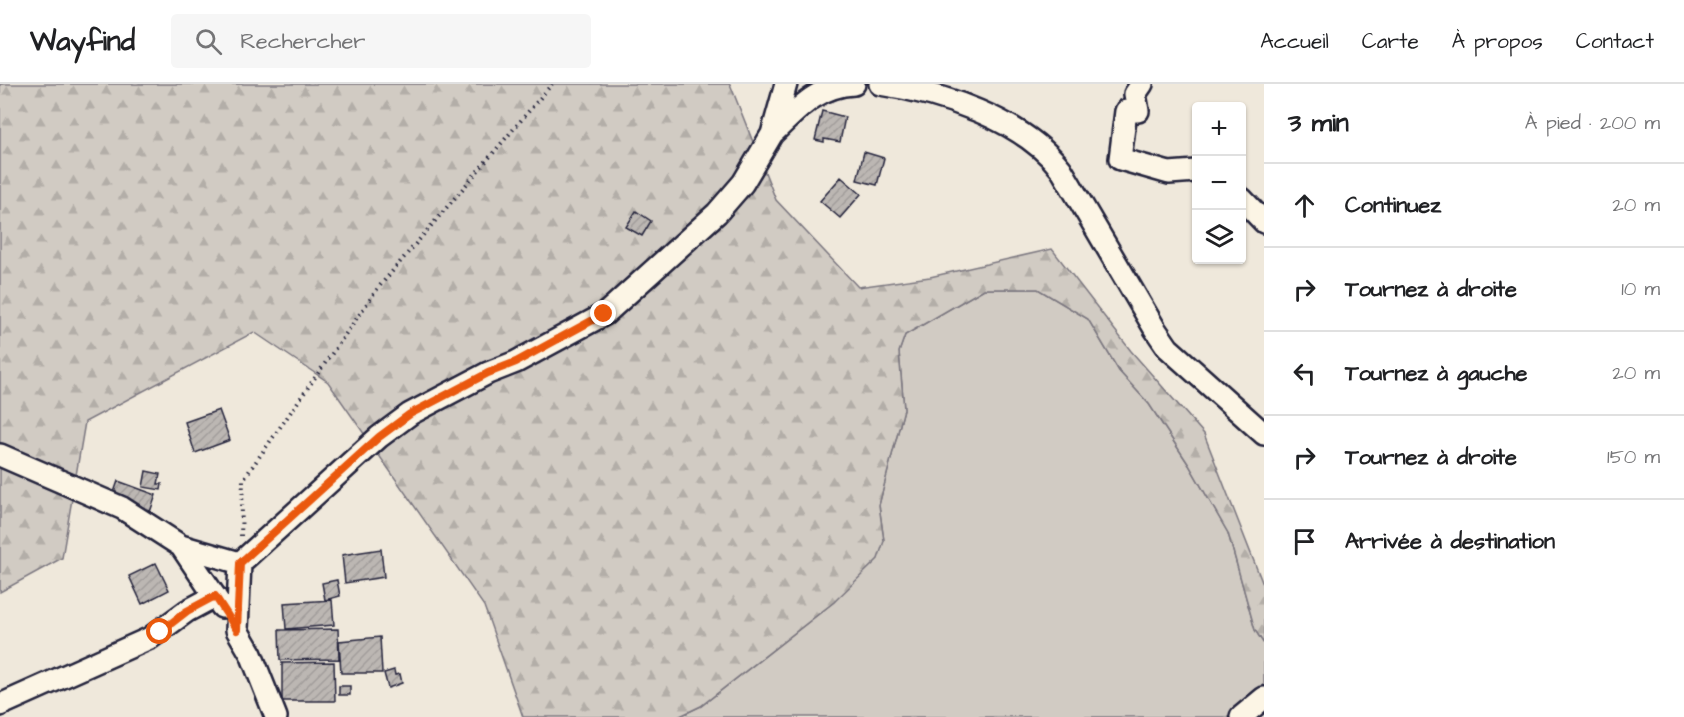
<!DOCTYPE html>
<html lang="fr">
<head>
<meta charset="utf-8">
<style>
	:root { --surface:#fff; --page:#f6f6f6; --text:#202124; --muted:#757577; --line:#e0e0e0 }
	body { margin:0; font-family:"Architects Daughter",sans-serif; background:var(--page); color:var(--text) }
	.controls { position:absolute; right:18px; top:18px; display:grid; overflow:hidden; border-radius:6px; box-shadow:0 2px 4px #0004 }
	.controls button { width:54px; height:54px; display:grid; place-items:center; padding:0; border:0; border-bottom:2px solid var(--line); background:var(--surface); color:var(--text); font:30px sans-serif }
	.stop { position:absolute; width:18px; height:18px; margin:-14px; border:4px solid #ea580c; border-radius:50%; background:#fff }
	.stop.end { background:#ea580c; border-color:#fff; box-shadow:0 2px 6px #0008 }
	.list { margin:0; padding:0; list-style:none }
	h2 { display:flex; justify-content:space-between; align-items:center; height:78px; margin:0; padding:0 24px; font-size:26px }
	h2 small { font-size:20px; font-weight:400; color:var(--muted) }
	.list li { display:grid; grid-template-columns:39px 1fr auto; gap:18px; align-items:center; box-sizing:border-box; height:84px; padding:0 24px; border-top:2px solid var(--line) }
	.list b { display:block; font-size:22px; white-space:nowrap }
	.list em { font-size:20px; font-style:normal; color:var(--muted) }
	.icon { flex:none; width:33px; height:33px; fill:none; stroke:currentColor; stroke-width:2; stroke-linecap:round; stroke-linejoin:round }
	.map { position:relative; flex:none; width:1264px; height:633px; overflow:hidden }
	header { display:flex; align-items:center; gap:36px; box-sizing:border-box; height:84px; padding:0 30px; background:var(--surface); border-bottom:2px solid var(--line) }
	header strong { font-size:28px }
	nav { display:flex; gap:33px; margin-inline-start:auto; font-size:21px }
	.search { width:420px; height:54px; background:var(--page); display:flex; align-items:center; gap:15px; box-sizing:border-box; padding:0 21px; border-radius:6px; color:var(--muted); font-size:22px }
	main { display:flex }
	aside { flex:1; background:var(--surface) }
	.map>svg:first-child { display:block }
	.grass { fill:#d1cbc3; stroke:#7a767f; stroke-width:1.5 }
	.forest { fill:url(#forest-firs); stroke:#7a767f; stroke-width:1.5 }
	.building { fill:url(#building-hatch); stroke:#22223b; stroke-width:1.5 }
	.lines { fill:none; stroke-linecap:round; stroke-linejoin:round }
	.minor-casing { stroke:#22223b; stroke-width:26 }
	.path { stroke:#22223b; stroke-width:4; stroke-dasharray:1.5 4.5; stroke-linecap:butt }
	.minor { stroke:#fcf5e5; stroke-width:21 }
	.route { stroke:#ea580c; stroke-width:8 }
</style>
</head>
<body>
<header>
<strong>Wayfind</strong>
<div class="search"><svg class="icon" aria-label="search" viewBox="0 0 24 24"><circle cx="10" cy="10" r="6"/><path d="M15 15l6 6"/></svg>Rechercher</div>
<nav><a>Accueil</a><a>Carte</a><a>À propos</a><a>Contact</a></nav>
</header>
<main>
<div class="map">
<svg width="1264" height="633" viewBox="0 0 1264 633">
	<defs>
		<pattern id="forest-firs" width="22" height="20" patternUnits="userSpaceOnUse" patternTransform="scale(1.5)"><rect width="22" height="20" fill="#d1cbc3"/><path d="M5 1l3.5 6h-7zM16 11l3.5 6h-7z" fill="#b3aea8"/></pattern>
		<pattern id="building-hatch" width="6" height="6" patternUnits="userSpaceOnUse" patternTransform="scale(1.5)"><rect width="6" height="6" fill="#bcb7b3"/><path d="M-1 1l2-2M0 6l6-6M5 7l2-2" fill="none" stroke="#a19d9b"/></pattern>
	</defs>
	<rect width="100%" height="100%" fill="#efe8db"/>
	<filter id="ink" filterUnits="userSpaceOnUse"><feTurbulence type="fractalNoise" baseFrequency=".0167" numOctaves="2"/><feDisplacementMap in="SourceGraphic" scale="12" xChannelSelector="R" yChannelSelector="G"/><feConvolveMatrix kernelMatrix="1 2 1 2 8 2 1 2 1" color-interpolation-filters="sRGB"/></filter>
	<g filter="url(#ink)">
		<path class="grass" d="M984,205h54l50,30 31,52 30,33 40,61 39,68 27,97 9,14v49l-19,24h-567l23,-11 133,-104 50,-61 -5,-36 25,-96 -5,-57 6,-17z"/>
		<path class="forest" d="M0,0h730l46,116 82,87 72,-10 122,-28 79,102 73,83 60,153v57l-9,-14 -27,-97 -39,-68 -40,-61 -30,-33 -31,-52 -50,-30h-54l-79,46 -6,17 5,57 -25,96 5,36 -6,18 -44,43 -133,104 -23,11h-155l-39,-111 -156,-224 -74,-50 -169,90 -23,136 -62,34z"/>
		<path class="building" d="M822,27l23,6 -5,25 -16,-3v3l-9,-2z
			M864,68l20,6 -7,27 -20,-5z
			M841,93l20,17 -21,24 -20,-17z
			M636,127l15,10 -9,15 -16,-9z
			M219,326l11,30 -35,13 -10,-31z
			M146,387l14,3 -2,10h4l-1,6 -18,-3z
			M118,397l38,14 -6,17 -38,-14z
			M381,465l3,28 -39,6 -3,-28z
			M156,479l13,27 -27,14 -13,-28z
			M337,496l3,16 -15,4 -3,-17z
			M332,516l2,25 -48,4 -2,-26z
			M338,545l1,30 -59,1 -1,-30z
			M380,553l2,36h-41l-2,-32z
			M334,578l1,39h-53v-38z
			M394,586l1,5 5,-1 2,9 -14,5 -4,-15z
			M339,602h11v9h-11z"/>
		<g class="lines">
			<defs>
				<path id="minor" d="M880,0c61,9 142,35 181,85l94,160 13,19 96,86
					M1142,0l-7,10 3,17h-12l-6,48 49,14 27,-2
					M773,49c25,-24 44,-47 81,-49
					M1242,115l22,23
					M0,371l122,53 59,38 59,17
					M181,462l41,61
					M0,621l150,-67 37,-27 28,-15
					M276,633l-25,-63 -14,-24 3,-67 139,-126 31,-23 78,-41 28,-11 89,-48 112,-101 26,-30 29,-49 14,-50
					M1241,633l23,-19"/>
			</defs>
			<use href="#minor" class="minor-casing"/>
			<path class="path" d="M241,452l2,-56 135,-192 174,-204"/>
			<use href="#minor" class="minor"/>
		</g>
	</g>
	<g class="lines" filter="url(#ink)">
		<path class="route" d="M160,548l27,-21 28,-15 22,34 3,-67 139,-126 31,-23 78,-41 28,-11 88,-48"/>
	</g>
</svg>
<div class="controls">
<button>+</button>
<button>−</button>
<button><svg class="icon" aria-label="layers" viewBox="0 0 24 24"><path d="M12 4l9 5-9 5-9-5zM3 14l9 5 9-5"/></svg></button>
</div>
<div class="stop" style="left:160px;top:548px"></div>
<div class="stop end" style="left:604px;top:230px"></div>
</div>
<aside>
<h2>3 min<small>À pied · 200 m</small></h2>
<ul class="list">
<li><svg class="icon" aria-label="ahead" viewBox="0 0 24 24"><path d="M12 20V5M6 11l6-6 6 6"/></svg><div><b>Continuez</b></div><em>20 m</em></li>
<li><svg class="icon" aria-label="right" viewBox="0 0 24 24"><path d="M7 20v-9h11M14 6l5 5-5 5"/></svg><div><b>Tournez à droite</b></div><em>10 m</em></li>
<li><svg class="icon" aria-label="left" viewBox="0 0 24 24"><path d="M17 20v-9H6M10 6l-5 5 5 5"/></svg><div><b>Tournez à gauche</b></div><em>20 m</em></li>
<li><svg class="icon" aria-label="right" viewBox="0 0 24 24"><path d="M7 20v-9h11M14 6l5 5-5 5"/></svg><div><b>Tournez à droite</b></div><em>150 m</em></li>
<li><svg class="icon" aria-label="arrive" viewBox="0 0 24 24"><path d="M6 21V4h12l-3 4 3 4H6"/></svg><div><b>Arrivée à destination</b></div></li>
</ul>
</aside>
</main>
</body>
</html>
